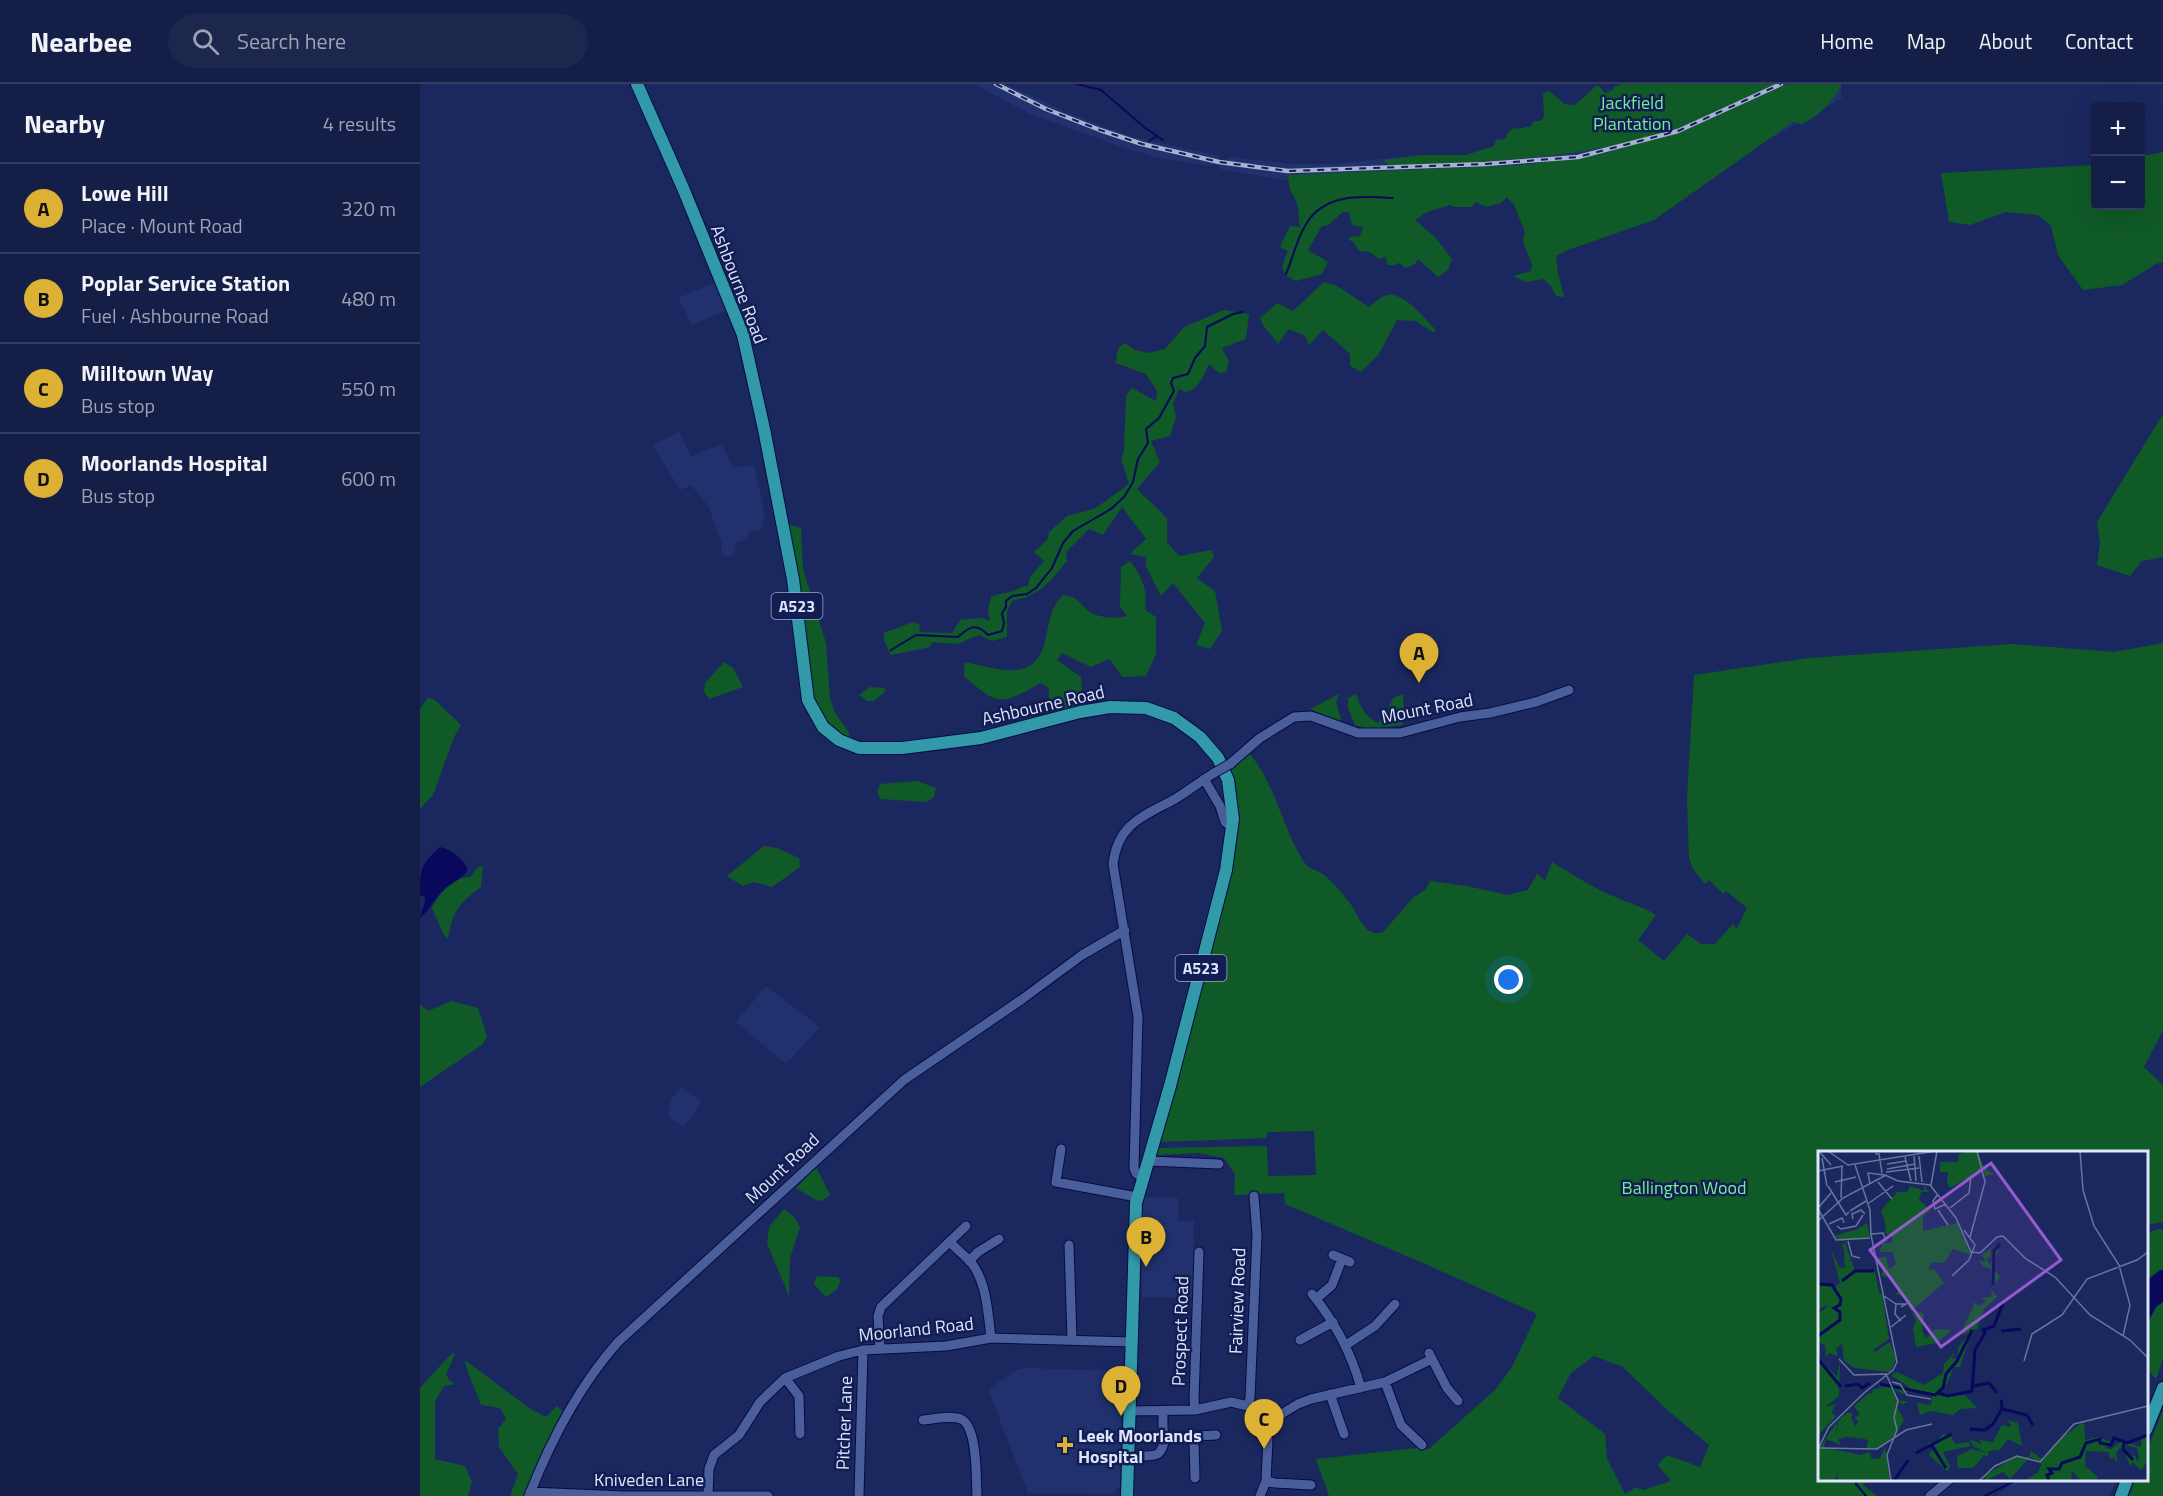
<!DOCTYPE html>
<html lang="en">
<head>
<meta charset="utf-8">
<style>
	:root { --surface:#141e47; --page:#1d274e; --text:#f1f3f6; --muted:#9da2b4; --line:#333c60; --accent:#ddb133 }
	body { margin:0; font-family:"Titillium Web",sans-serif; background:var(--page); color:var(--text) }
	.controls { position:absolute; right:18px; top:18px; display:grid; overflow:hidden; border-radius:6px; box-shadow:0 6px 24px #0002 }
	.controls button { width:54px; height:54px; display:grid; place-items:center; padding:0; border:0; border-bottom:2px solid var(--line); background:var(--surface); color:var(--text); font:30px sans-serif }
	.you { position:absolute; left:1089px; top:896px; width:21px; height:21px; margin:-15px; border:4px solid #fff; border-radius:50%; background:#1a73e8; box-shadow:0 0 0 9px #1a73e833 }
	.badge { display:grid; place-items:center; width:39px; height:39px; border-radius:50%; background:var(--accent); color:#111; font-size:20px; font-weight:700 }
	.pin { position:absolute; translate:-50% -50px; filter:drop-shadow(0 2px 3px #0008) }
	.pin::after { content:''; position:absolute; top:32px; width:21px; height:18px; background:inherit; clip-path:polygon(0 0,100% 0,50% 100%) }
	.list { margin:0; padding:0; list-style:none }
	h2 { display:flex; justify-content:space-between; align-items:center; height:78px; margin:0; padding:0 24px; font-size:26px }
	h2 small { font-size:20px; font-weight:400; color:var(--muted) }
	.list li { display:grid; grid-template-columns:39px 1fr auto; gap:18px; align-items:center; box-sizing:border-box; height:90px; padding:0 24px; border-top:2px solid var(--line) }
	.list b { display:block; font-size:22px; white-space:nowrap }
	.list p { margin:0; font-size:20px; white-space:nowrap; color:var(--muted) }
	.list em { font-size:20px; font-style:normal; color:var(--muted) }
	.icon { flex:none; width:33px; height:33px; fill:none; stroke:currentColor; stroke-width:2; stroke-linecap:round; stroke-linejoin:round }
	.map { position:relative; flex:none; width:1743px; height:1412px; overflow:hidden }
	header { display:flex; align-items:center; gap:36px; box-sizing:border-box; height:84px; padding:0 30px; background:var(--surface); border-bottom:2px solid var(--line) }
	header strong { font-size:28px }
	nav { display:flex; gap:33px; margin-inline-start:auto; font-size:21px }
	.search { width:420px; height:54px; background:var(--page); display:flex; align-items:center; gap:15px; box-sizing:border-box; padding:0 21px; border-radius:33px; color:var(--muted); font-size:22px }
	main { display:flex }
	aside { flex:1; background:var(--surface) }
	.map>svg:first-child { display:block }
	.built { fill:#21316e }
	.green { fill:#105a27; fill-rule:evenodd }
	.water { fill:#09085d }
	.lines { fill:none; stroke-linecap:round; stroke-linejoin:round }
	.stream { stroke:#09085d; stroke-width:2 }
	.minor-casing { stroke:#060c42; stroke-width:11 }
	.highway-casing { stroke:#060c42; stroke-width:14 }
	.minor { stroke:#4a5e9b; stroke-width:9 }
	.highway { stroke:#3199a7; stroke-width:12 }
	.rail-casing { stroke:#a8b2d0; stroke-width:4.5 }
	.rail { stroke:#111d53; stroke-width:2; stroke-dasharray:7; stroke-linecap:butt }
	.minor-bridge-casing { stroke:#060c42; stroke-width:11; stroke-linecap:butt }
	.minor-bridge { stroke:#4a5e9b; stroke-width:9 }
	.poi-dot { fill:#ddb133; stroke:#111d53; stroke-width:2 }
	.labels { text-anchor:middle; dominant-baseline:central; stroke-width:5; stroke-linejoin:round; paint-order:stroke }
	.shield { fill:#111d53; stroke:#a0a9c8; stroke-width:1.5 }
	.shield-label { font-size:16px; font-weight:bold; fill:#dde5fa }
	.park-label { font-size:18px; fill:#76ee8f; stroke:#111d53 }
	.street-label { font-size:18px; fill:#dde5fa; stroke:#111d53 }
	.poi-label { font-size:18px; font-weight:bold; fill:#dde5fa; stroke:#111d53; text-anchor:start }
	.inset-river { fill:none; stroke:#09085d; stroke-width:3 }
	.inset-road { fill:none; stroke:#68749d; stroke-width:1.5 }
	.view { fill:#945ace; fill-opacity:0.15; stroke:#945ace; stroke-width:3 }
	.inset-edge { fill:none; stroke:#dde5fa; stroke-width:3 }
</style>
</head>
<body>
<header>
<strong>Nearbee</strong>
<div class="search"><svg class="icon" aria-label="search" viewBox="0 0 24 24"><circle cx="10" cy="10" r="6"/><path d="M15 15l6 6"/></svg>Search here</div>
<nav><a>Home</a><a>Map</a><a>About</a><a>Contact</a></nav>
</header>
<main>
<aside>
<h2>Nearby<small>4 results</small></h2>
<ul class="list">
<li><span class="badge">A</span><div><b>Lowe Hill</b><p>Place · Mount Road</p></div><em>320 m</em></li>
<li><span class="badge">B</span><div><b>Poplar Service Station</b><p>Fuel · Ashbourne Road</p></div><em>480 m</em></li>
<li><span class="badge">C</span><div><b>Milltown Way</b><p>Bus stop</p></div><em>550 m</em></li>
<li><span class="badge">D</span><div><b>Moorlands Hospital</b><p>Bus stop</p></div><em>600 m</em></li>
</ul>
</aside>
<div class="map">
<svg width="1743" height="1412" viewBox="0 0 1743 1412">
	<rect width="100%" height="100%" fill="#1a285f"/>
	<path class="built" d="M554,0h31l68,31 60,22 87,19 -1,3 6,1 4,-3 66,7h36l91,-9h44l286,-71h89l1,14 -88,50 -58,17 -404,16 -72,-12v-4l-5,-1 -4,2 -48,-7 -44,-13 -89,-32z
		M296,198l11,29 -35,13 -14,-26z
		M259,348l12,24 31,-12 11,24 21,-3 11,50 -4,14 -13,3 1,6 -15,5 2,9 -4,4h-7l-4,-5 1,-7 -14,-38 -17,-21 -11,5 -27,-45z
		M346,902l54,41 -34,37 -50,-42z
		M261,1003l21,15 -18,25 -16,-10 3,-17z
		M723,1113l35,1v23h16l-1,77 -51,-1z
		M605,1284l96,3 -1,115 -7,8 -85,-1 -40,-104 29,-19z
		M1598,1396h91l6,3 -6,13h-114z"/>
	<path class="green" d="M1201,0h154c-40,20 -82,42 -126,53 -84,23 -171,25 -258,29l-8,-6 39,-5h44l28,-9 2,-6 9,-1 4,-8 6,-4 3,2 13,-3 3,-5h7l3,-5 -1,-23 7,-2 14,13 11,1 21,-19h3l6,7 8,-3 1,-3z
		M1367,0h55c-10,19 -21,30 -40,40l-9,-2 -139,98 -89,31 -9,5 2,17 6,24 -8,-1 -5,-10 -8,-7 -17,3 -13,-6 18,-5 1,-6 -9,-24 2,-9 -11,-27 -7,-8 -6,6 -15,4 -10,-5 -5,5h-16l-5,-2 -23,7 -12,8 20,17 17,22 -4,11 -10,7 -20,-18 -3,5 -9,4 -7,-5 -5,2h-7l-1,-8 -7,2 -9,-7 -11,-1 -5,-9 -5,-2v-3l11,-1 3,-9 -11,-2 -3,-13h-6l-15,13 -6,1 -14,24 20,12 -6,12 -26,7 -11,-6 -3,-9 6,-15 -8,-4 10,-21 10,1c-2,-8 -1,-18 -3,-24 -6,-14 -8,-11 -9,-28l234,-10 79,-11 80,-22z
		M1743,68v110l-7,2 -34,21 -39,5 -25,-35 -7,-29 -13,-11 -32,-3 -36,13 -21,-3 -8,-49 154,-8 1,41h44l1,-50z
		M904,198l13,4 32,21c4,-3 10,-9 15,-11 18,-8 42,24 53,35l-5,1 -16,-11 -19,-1 -18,34 -18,18 -11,-6v-12l-27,-24 -14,15 -4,-9 -16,-7 -11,15 -15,-19 -3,-7 17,-15 16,8z
		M804,226l25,4 -3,25 -24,9 7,14 -3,10 -7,1 -10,-9c-6,12 -10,26 -24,28l-6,-3 -6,15 3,13 -6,19 -19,5 9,21 -23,27 30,29v24l12,14 33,-6 2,7 -17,21 18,13 7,40 -12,18 -14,-4 9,-22 -32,-40 -12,13 -15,-29v-10l-16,-3 16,-15 -24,-32 -19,28 -14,-6 -23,23 1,9c-18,22 -26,34 -55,40l-5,11v25l-15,4 -12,-6 -4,1 -18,8 -26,-2 -2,5 -39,8 -7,-15v-7l29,-11 7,3 -1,7 33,1 8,-13 21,-2 9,3 -2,-11 3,-13c7,-4 14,-3 22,-6 6,-2 7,-5 15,-5l2,-9 14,-16 -10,-9 14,-13 1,-7 18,-16 29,-8 33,-24 -8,-25 3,-9 2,-54 6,-8 24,13 1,-10 -11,-17 -30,-11c1,-9 0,-15 9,-20l10,7 14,3 16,-4 19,-22z
		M1743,330v143l-21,4 -12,15 -33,-11 3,-22 -3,-21z
		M366,440l15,4 2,41 23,74 4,55 5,15 13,18 4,10 -15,-7 -12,-12 -14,-29z
		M710,477c12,15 18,29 15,49l11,7v37l-10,22 -23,1 -14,-18 -18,8 -29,-14 -5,7 24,17 1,13 -9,7 12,10 -30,7 -6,-11v-15l-8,-5c-40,22 -42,24 -77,-7l1,-14c35,7 72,23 81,-25 4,-17 4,-29 17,-42 16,2 15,8 27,17 9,6 27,7 37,4l-7,-9 1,-40z
		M1743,559v387l-19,37 19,18v137l-16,3 -1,-73h-326v328h47l-4,5 14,11h-548l-13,-37 101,-11 12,1 67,-60 16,-22 25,-53 -114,-51 -138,-59 -1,-11 -50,2 1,-21 -11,-16 -25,-5 -43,2 1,-7 110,-2 1,30 48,-1 -2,-44 -47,1v6l-108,4 78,-312 -1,-37 -7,-25 12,-7 8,-9c6,9 13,18 17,27 14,27 21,55 36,80 7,12 13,9 22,16 9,7 18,18 25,27 10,13 16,37 34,30l30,-34 12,-8 5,-9 37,5 40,9 21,-5 9,-16 8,6 7,-18c21,13 43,27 66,36 13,6 26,9 38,17l-18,25 26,21 23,-27 14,10h14l18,-20 4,5 10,-21 -21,-17 -3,3 -14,-14 -4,4 -12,-15 -4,-11 -2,-58 7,-125 115,-17 203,-14 102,8zM1174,1272l29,11 42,41 44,37 -9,22 -33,-12 -9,10 13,16 -28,9 -7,-3 -11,7 -18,-35 -2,-25 -47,-36 13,-25z
		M304,578l9,6 10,19 -34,12 -5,-8 1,-8z
		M450,603l14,1 2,3 -12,10h-7l-8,-6z
		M919,610l-3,8 6,21 -32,-14z
		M936,610c5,14 9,22 22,29l8,-9 7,-16 10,-4 1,23 -2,8 -33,4 -14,-4 -7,-17v-10z
		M8,614l7,2 26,25 -7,12 -21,58 -13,14v-100z
		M497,697l19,7 -2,9 -7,5 -47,-3 -3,-8 3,-7z
		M344,762l13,2 22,10 1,9 -28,20 -18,-5 -11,4 -16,-10z
		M63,782l-2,21c-23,17 -28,24 -33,52l-5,-6 -11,-25c7,-15 22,-32 39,-31l6,-9z
		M31,917l27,7 9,28 -4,8 -63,43v-83l8,7z
		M396,1083l14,28 -8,6 -6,-1 -20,-12z
		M364,1125l10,8 6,10 -10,31 -1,38 -22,-52 2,-17z
		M1738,1145l5,1v129l-7,20 -9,-10v-135z
		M397,1192l21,1 3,4 -5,9 -10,7 -12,-13z
		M32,1269l3,1 -9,20 3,6 6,4 -11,2 -9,15v58l30,7 7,16 -4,14h-48v-108z
		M45,1276l64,48 17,9 11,-11 5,5 -26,54 -12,31h-14l8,-22 -19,-27 -1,-18 8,-10 -6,-11 -19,-3c-5,-15 -13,-29 -16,-45z
		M1743,1326v86h-34l6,-16h11l1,-29z"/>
	<path class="water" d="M20,763c13,4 22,10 28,23 -8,11 -22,15 -30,26 -7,9 -9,14 -18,22 0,-7 6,-12 5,-21l-5,-2c0,-27 0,-29 20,-48z
		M1740,1186h3v32l-7,5 -9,17v-44z"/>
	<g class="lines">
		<path class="stream" d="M657,0l24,6 43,37 19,13
			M729,57l8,-5
			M866,190c7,-16 10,-33 19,-48 18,-33 56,-30 88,-28
			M471,566l25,-15 42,2c11,-10 18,-15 30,-2l14,-4 2,-8 -2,-10 4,-6v-6l6,-5 15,-2 9,-6 16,-20 11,-25 10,-12 38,-22 13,-12 9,-15 5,-23 10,-16 -2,-14 13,-11 15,-27 -3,-8 2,-5 15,-4 7,-16 10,-12 2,-19 26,-13 10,-2
			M1436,1396v4l10,12
			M1565,1412l31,-16"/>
		<defs>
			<path id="minor" d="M810,680l30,-26 34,-21 17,-1 47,17h42l60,-16 30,-4 46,-11 33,-12
				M784,695l16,27 5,16 8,6
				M641,1065l-5,33 81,15
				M729,1077l70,3
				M723,1094l-7,-5 -2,-5 4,-151 -25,-153c5,-41 31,-48 62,-65 13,-8 26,-18 39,-26
				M530,1158c7,8 17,15 23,23 14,20 15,49 18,73
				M649,1161l3,94
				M913,1171l17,7
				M549,1177l9,-9 21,-13
				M892,1210c23,28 39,58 49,94
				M896,1215l16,-14 10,-26
				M880,1256l33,-18
				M926,1261l29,-19 20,-22
				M460,1265l-2,-33 3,-9 85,-81
				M1009,1269l18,35 11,13
				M365,1294l14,18 1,38
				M965,1298l16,43 21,20
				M910,1310l14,40
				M828,1322l2,-8 7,-163 -3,-39
				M775,1326l-1,-10 5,-148
				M709,1327l66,-1 36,-8 17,4 17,18 3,15 -2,42 -6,15
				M743,1327v19l3,6 21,1 7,6 1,35
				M503,1336c11,-1 28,-5 38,-1 17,8 15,61 16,77
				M845,1340l33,-20 13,-5 74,-17 47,-23
				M770,1355l7,-3 19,-1
				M723,1372c18,0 18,-3 23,-20
				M846,1397l9,2 36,2
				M110,1408l94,4h144
				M288,1411l1,-26 5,-14 25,-20 21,-33 25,-24 54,-22 24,-6 83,-4 45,-8 140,4
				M109,1412c21,-54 50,-110 89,-154l286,-262 117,-80 61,-45 43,-25
				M439,1412l4,-146
				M1510,1412l19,-16"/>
			<path id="highway" d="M217,0l46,104 60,147 21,94 29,150 15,121 15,27 16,13 20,8h43l79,-10 99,-26 30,-5 36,1 28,10 26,19 18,21 10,22 5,39 -7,51 -56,216 -34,117 -9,293
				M1726,1346l17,-42
				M1701,1412l6,-16"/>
		</defs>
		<use href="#minor" class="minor-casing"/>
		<use href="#highway" class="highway-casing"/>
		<use href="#minor" class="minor"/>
		<use href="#highway" class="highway"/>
		<defs>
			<path id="rail" d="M576,0l50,25 54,21 42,14 77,18 69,9 198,-7 92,-7 100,-26 103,-47"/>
		</defs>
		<use href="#rail" class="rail-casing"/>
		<use href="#rail" class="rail"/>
		<defs>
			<path id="minor-bridge" d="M794,689l16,-9"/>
		</defs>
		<use href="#minor-bridge" class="minor-bridge-casing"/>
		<use href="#minor-bridge" class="minor-bridge"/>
	</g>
	<path class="poi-dot" d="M642 1352h6v6h6v6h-6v6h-6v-6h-6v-6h6z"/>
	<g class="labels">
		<g class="shield">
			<rect x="351.5" y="509" width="51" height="26" rx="4.5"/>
			<rect x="755.5" y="871" width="51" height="26" rx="4.5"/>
		</g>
		<g class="shield-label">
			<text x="377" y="522">A523</text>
			<text x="781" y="884">A523</text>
		</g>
		<g class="park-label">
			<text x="1212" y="18">Jackfield<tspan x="1212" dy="21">Plantation</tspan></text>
			<text x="1264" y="1103">Ballington Wood</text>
		</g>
		<g class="street-label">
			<text transform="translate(319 200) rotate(69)">Ashbourne Road</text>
			<text transform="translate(623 621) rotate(-13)">Ashbourne Road</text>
			<text transform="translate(1007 624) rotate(-11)">Mount Road</text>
			<text transform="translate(362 1084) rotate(-43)">Mount Road</text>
			<text transform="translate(817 1217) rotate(-88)">Fairview Road</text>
			<text transform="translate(496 1245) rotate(-6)">Moorland Road</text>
			<text transform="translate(760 1247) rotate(-88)">Prospect Road</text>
			<text transform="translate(424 1339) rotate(-88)">Pitcher Lane</text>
			<text x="229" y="1395">Kniveden Lane</text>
		</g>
		<g class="poi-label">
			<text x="658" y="1351">Leek Moorlands<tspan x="658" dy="21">Hospital</tspan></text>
		</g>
	</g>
	<g transform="translate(1398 1067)">
		<rect width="330" height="330" fill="#1a285f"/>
		<path d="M151,0h8l8,18 9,5 -9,2 -1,-7 -34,19 -3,-5 1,-11h-8v-10h19l-1,-7zM92,35l14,5v-5l5,6h-8l-2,8 12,10 -8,6v15l34,-8 14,32 -18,-6 -9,14 -12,-1 -4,7 7,1 9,13 -33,28 -8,-15 -7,-2 3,-4 -6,-11 -12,-4 3,-6 -7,-11 9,-1 3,12 7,-5 -4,-12h-12l2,-9h10v-7l-7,-3 1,-8 -5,-14 16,-19h10zM49,72l3,14 -29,4 -7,-5 24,-7zM27,92l6,16 -3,3 4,-1 3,11h20l4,21 3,1 7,45 -16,11 2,2 15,-10 6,17 -6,13 -35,-4 -11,-7 -2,-17 -6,5 2,7 -9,-3 -3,4 -1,-12 -5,-2 -1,16 18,18 3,-16 -1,35 -15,12 -6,-1v-95l6,-2 4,-6 -10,6v-27l18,4 3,-5 3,8 -11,-41 8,18 6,1 -1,-20 -3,-2zM182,93l-7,24 7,9 -7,9 -2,-18 -8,-1 -4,-7 7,2 -4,-7 12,-9 -4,5 1,6 -5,1 5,8 2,-15zM174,139l5,7 -13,12 -7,20 -5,1 -12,37h-6l-7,17 -9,8 6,4 21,-1 12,13 -16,1 -8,6 -23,-4 -10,4 -3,-12 14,2 1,-10 -22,-4 -8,3 -9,-6 3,-6 8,8 5,-3 -18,-12 6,-3 27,13 19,-12 1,-9 10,-11 -2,6 6,-2v-9l10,-13v-3l-5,3v-7l11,-23 -2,-3 8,4 6,-5 -5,-3 10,-1zM93,160l5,6 3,-5 5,2 -2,17 4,7 10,-9 16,1 -15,13 -21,4 -3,-18 3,-8zM64,236h9l9,14h8l-5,4 -4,-4 -2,6 7,13 -9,15 -18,14h-11l2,-8 -3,-2 -18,-2 -9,2 3,6 -15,-6 -2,8 36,8 9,-3 3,7 8,-1 5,-11 5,34h-52l-1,-8 -2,8h-17v-31l19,-28 -1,13 2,-14 10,-9 5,2 -2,3 4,9 3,-4 -3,-4 5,-4 -6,-8 15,-13 4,1 -1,-4zM18,253l-5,9 5,3 -18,20v-27zM189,269l11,3 4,23 -14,-7 -8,11 -11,1 -1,6 -4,-2 -11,13h-15l-1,-12 15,-7 15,4 -14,-7 -3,-7 12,6 -3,-5 14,2 9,-17 10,2zM266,270l1,19 13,-3 16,6 -9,5 6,1 11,-8 19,6v-10l7,-2v25l-5,8 -3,2 -7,-8 -3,4 -5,-13 11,4 1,5 2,-3 -2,-11 -11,-3 -1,7 -5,-4 -4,5 2,11 -4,-7 -4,2 -2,-7 -22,-1 -1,15 13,11 -2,3 -15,1 -10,-11 1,11h-48l13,-8 5,-9 -12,-7 -20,22 -7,-7 -16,8 -3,-4 31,-19h14l2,-6 12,9 10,-15zM125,283l8,2 4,8 14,-2 2,4 -28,6 7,15 -3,4 -18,-16 5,-6 -7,-6h8z" fill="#105a27"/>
		<path class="inset-river" d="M24,130l13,-10h19M0,133l14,1 9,14 -1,6 -6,3 6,4v8l-22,16M175,134l1,-34 6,-7M183,180l20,-2M0,208l23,28M62,233l55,11 8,-7 3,-14 11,-13 15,-31M27,235l13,-2 4,4 8,-5M156,235l15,-3 8,10M120,242l10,3 24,-5 3,-41 10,-17 -2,-3 11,-4 9,-23M184,258l25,6 6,10M152,278l15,1 8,-6 9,-15 -1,-9M306,292l-1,6 10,11M113,293l15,24M98,302l36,-19M76,330l14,-21M231,330l-2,-6 5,-2 -3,-4h10l3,-6 18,-6 6,-14 14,-4v4l11,2 3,-7 13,5 21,-8"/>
		<path class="inset-road" d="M1,0l12,14M10,0l20,14 88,-14M262,0l3,39 11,36 25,39 11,40 -7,31M57,3h4l3,19M96,5l2,25M101,5l3,26M87,6l6,24M4,7l5,28M69,13l19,-3M69,18l28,-5M0,20l25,-5M68,21l33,-4M67,24l13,6 32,4 26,33 15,34 9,1 17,-16 6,-1 23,23 29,18 35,38 40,25 18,18M17,31l21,-5M60,31l14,17M52,33l-2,-11 17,2M113,34l6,-34M10,35l18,29 3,-3M120,43l-5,7 2,8 11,-5M23,47l1,-32M124,47l41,-30M51,52l24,-17M0,57l13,-15M132,57l19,-15 2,-16M0,58l18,31 34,-2M120,59l10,15M32,60l16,-10M35,68l-1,-5 9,-4 4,4M0,70l25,-23 43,-23M11,73l13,-6 2,5M19,75l4,3 15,-3 7,-11M53,83l12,-1 3,8M152,86l15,-55 -8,-31M30,90l4,15 8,2M134,125l17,-16 6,-15 -11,-15M66,145l12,8h10l-5,3M78,153l-1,10 6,7M73,176l15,-12M21,208l15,16 33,-1M206,210l8,-27 30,-19 25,-36 50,-19 11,-8M69,225l11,25 -4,16 3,13 -10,25 4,26M74,231l8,2 7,11 24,4M2,297l57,1 29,-19 26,-6M0,298l11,-22 35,-34 29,-23 4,-8 -26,-127 -1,-25 -15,-45M161,330l16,-15 22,-10 23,6 34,-38 74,-18"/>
		<path class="view" d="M173,12l70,97 -120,87 -71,-97z"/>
		<rect width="330" height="330" class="inset-edge"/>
	</g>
</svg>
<div class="controls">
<button>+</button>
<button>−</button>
</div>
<div class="you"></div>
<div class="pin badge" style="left:999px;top:599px">A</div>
<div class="pin badge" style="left:726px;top:1183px">B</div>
<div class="pin badge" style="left:844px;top:1365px">C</div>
<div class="pin badge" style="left:701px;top:1332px">D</div>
</div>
</main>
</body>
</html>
